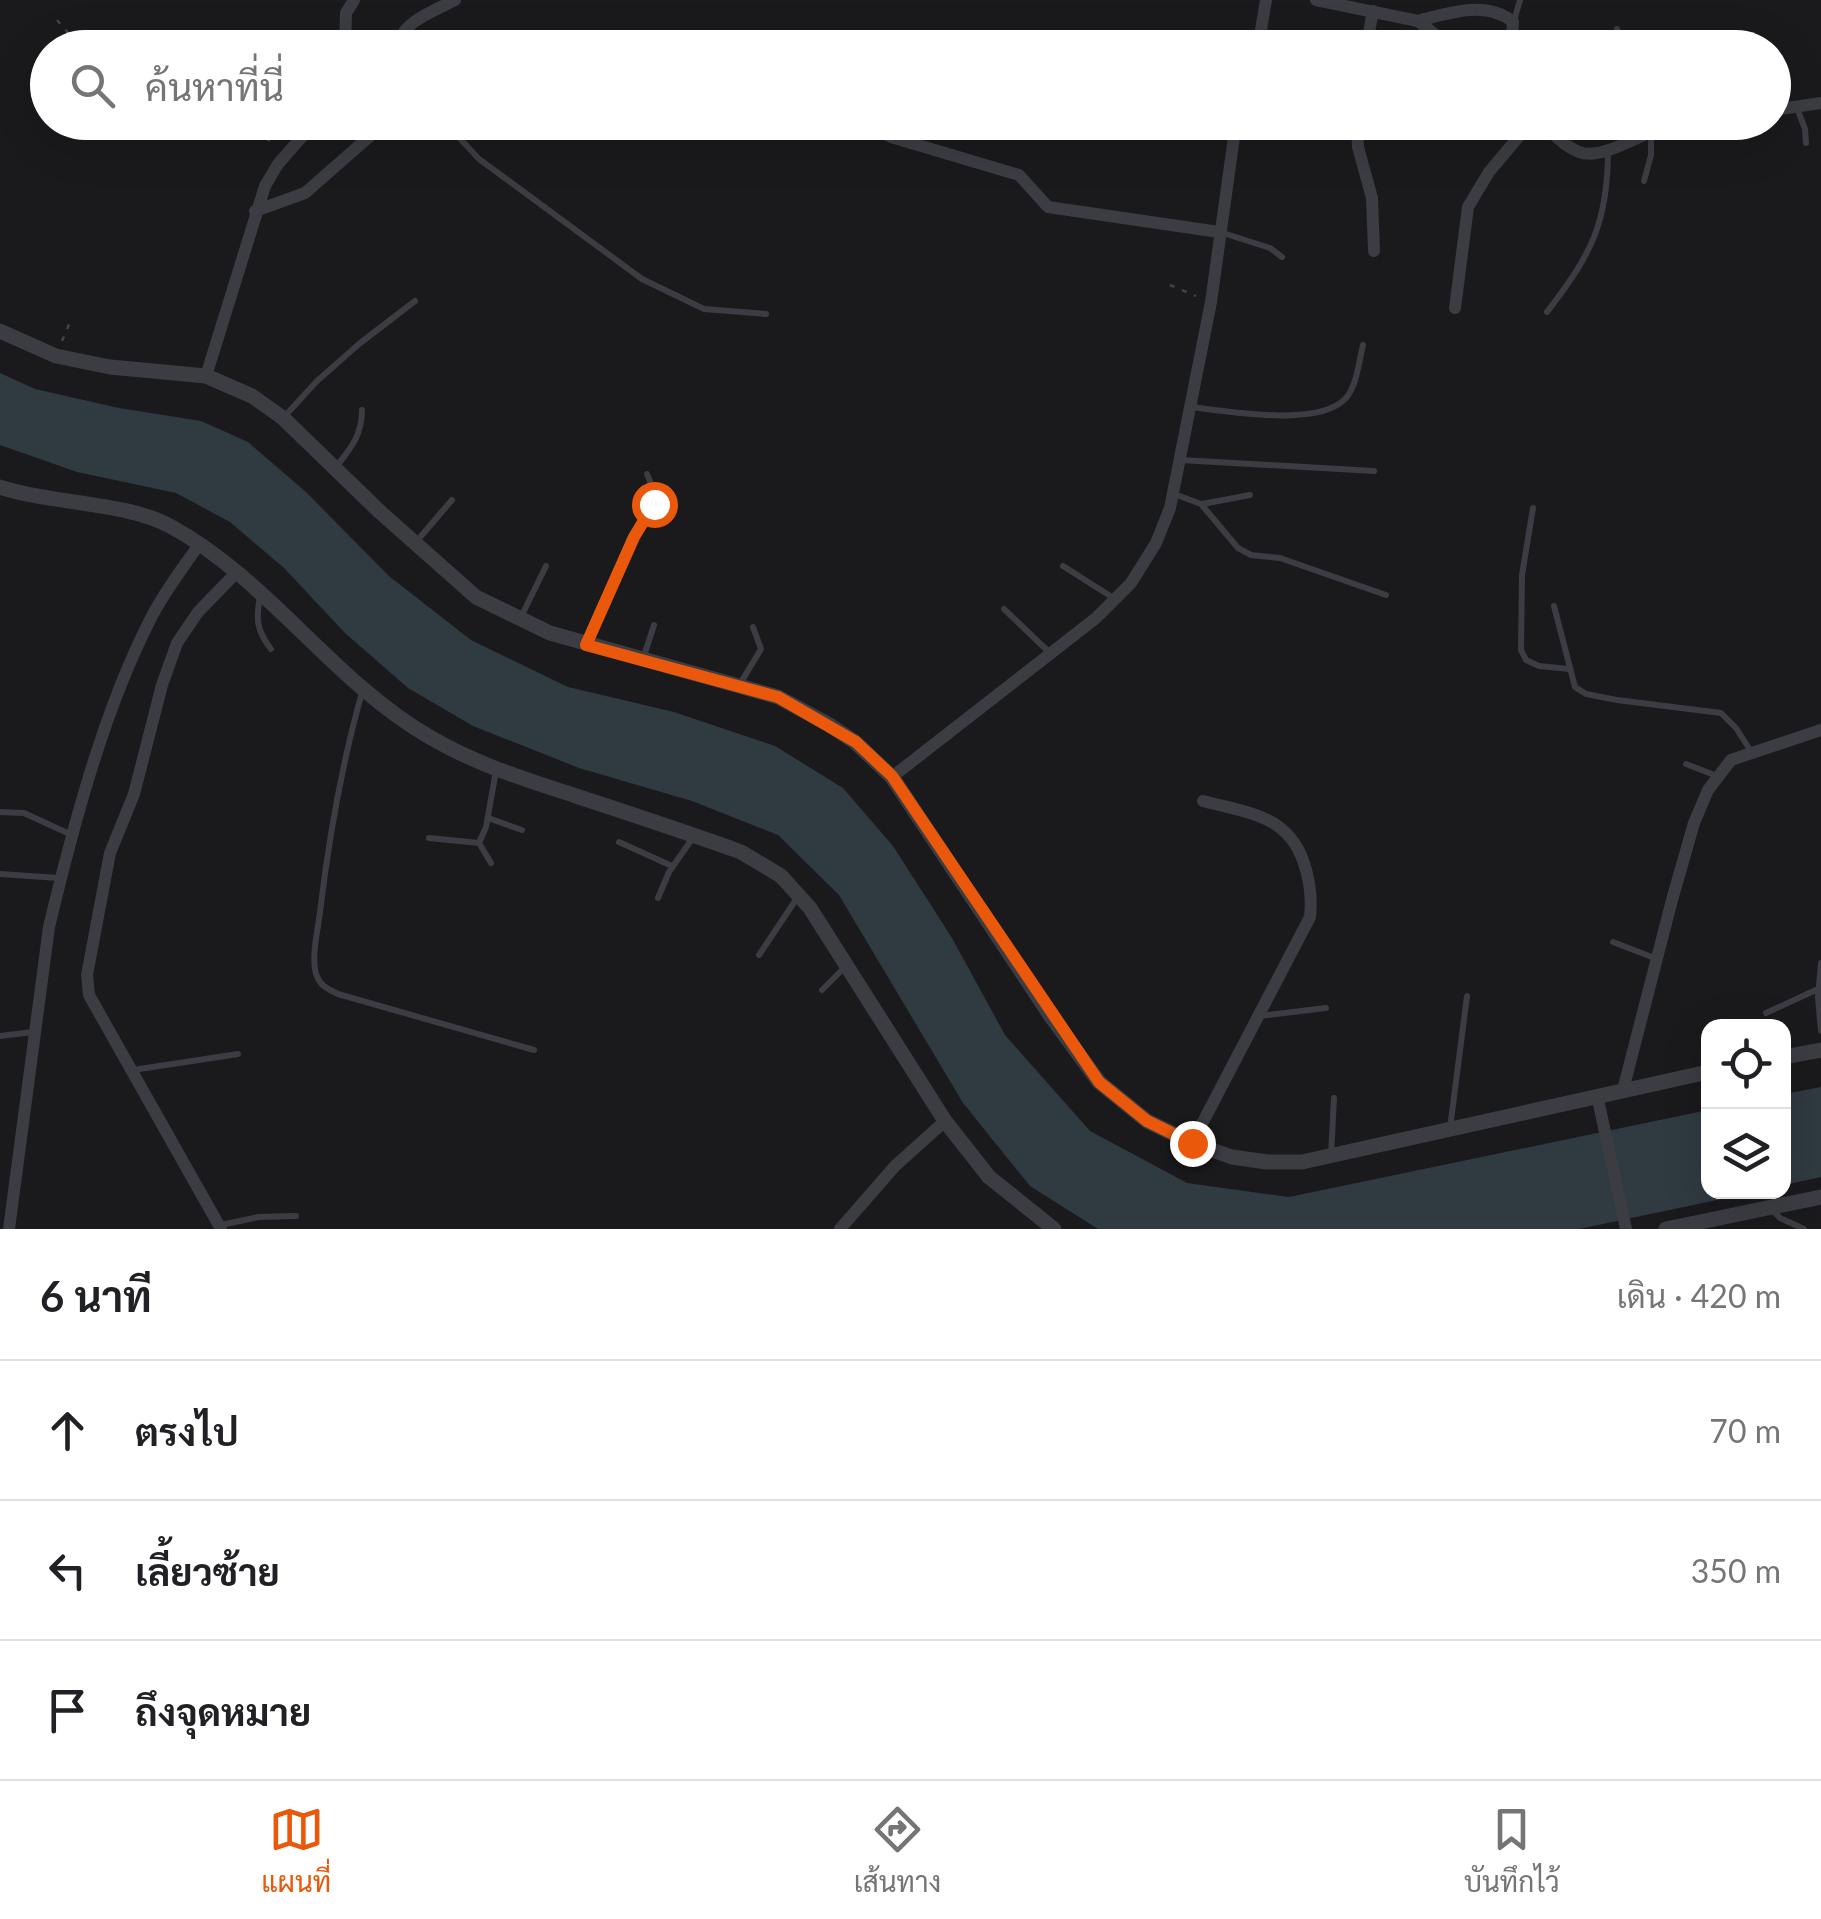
<!DOCTYPE html>
<html lang="th">
<head>
<meta charset="utf-8">
<style>
	:root { --surface:#fff; --page:#f6f6f6; --text:#202124; --muted:#757577; --line:#e0e0e0; --accent:#ea580c }
	body { margin:0; font-family:Lato,Sarabun,sans-serif; background:var(--page); color:var(--text) }
	.controls { position:absolute; right:30px; bottom:30px; display:grid; overflow:hidden; border-radius:20px; box-shadow:0 10px 40px #0002 }
	.controls button { width:90px; height:90px; display:grid; place-items:center; padding:0; border:0; border-bottom:2px solid var(--line); background:var(--surface); color:var(--text); font:50px sans-serif }
	.stop { position:absolute; width:30px; height:30px; margin:-22px; border:8px solid #ea580c; border-radius:50%; background:#fff }
	.stop.end { background:#ea580c; border-color:#fff; box-shadow:0 2px 10px #0008 }
	.list { margin:0; padding:0; list-style:none }
	h2 { display:flex; justify-content:space-between; align-items:center; height:130px; margin:0; padding:0 40px; font-size:42px }
	h2 small { font-size:32px; font-weight:400; color:var(--muted) }
	.list li { display:grid; grid-template-columns:65px 1fr auto; gap:30px; align-items:center; box-sizing:border-box; height:140px; padding:0 40px; border-top:2px solid var(--line) }
	.list b { display:block; font-size:38px; white-space:nowrap }
	.list em { font-size:32px; font-style:normal; color:var(--muted) }
	.icon { flex:none; width:55px; height:55px; fill:none; stroke:currentColor; stroke-width:2; stroke-linecap:round; stroke-linejoin:round }
	.map { position:relative; flex:none; width:1821px; height:1229px; overflow:hidden }
	.search { position:absolute; background:var(--surface); box-shadow:0 10px 40px #0002; left:30px; right:30px; top:30px; height:110px; display:flex; align-items:center; gap:25px; box-sizing:border-box; padding:0 35px; border-radius:55px; color:var(--muted); font-size:38px }
	.sheet { height:550px; background:var(--surface) }
	nav { display:flex; justify-content:space-around; align-items:center; box-sizing:border-box; height:140px; border-top:2px solid var(--line); background:var(--surface); font-size:28px; color:var(--muted) }
	nav a { display:grid; justify-items:center; gap:5px }
	nav .on { color:var(--accent) }
	.map>svg:first-child { display:block }
	.water { fill:#303a41 }
	.lines { fill:none; stroke-linecap:round; stroke-linejoin:round }
	.path { stroke:#414449; stroke-width:2.5; stroke-dasharray:5 8; stroke-linecap:butt }
	.service { stroke:#3b3d42; stroke-width:6 }
	.minor { stroke:#3b3d42; stroke-width:12 }
	.tertiary { stroke:#3b3d42; stroke-width:15 }
	.route { stroke:#ea580c; stroke-width:12 }
</style>
</head>
<body>
<div class="map">
<svg width="1821" height="1229" viewBox="0 0 1821 1229">
	<rect width="100%" height="100%" fill="#1a1a1d"/>
	<path class="water" d="M0,373l35,16 84,19 82,13 47,21 58,50 83,84 82,64 97,47 106,25 101,34 68,42 50,58 59,92 53,97 85,96 97,52 102,14 419,-87v82h47l-176,37h-481l-68,-43 -67,-83 -124,-208 -61,-60 -86,-34 -113,-33 -106,-42 -65,-38 -63,-55 -61,-65 -54,-46 -54,-29 -99,-21 -77,-27z
		M1821,1087v90l-37,8v-91z"/>
	<g class="lines">
		<path class="path" d="M57,20l24,28
			M217,122l34,8 25,14
			M1170,285l26,11
			M62,341l9,-21"/>
		<path class="service" d="M1514,21l6,-21
			M1617,29l2,19
			M1797,108l8,21 1,14
			M385,127l68,4 47,-9
			M453,131l26,28 163,120 62,30 62,5
			M1644,181l7,-26v-22
			M1223,233l47,15 12,9
			M1547,312c44,-57 61,-89 61,-162
			M1191,407c37,4 128,21 155,-9 11,-13 13,-37 17,-53
			M284,417l33,-36 42,-37 56,-43
			M1181,460l193,11
			M336,467c15,-19 26,-32 26,-57
			M1174,494l27,10 37,44 13,7 29,3 106,37
			M1202,504l48,-9
			M1533,508l-11,67 -1,75 5,10 13,6 30,3
			M416,542l36,-42
			M1063,566l52,33
			M260,596c-4,22 -4,34 11,53
			M1554,606l21,81 11,7 31,6 104,13 15,15 16,25
			M1004,609l46,44
			M521,617l25,-51
			M587,644l47,-107 20,-34 2,-7 -9,-22
			M643,659l11,-34
			M740,684l21,-35 -8,-22
			M363,689c-21,73 -34,148 -43,223 -2,18 -9,44 -4,62 4,12 12,15 22,20l196,56
			M1686,764l31,12
			M0,812l24,1 50,23
			M488,818l34,12
			M429,838l50,5 7,-16 10,-56
			M619,842l53,24
			M479,843l12,20
			M0,874l59,4
			M658,898l11,-26 23,-33
			M1613,942l44,17
			M759,955l38,-57
			M1821,963l-3,34 3,34
			M822,990l24,-24
			M1766,1013l52,-24
			M1259,1016l67,-8
			M0,1036l33,-4
			M133,1070l105,-16
			M1450,1128l17,-132
			M1331,1156l3,-58
			M1771,1209l9,9 24,11
			M221,1225l38,-8 37,-1"/>
		<path class="minor" d="M1316,0l102,21 34,27
			M1418,21c30,-8 69,-21 95,1l-2,26
			M345,48l1,-35 8,-13
			M398,48c1,-26 37,-37 57,-48
			M1258,48l8,-48
			M1366,48l7,-37
			M1774,110l47,-7
			M865,122l26,15 128,38 29,32 171,25
			M1357,122l1,25 14,51 2,53
			M1540,122c12,11 24,24 39,30 25,10 71,-25 99,-30
			M255,211l50,-18 81,-71
			M1455,308l13,-101 21,-35 42,-50
			M206,376l59,-190 13,-22 37,-42
			M892,777l204,-159 35,-35 25,-40 14,-35 41,-206 23,-165 5,-15
			M1623,1090l49,-190 22,-77 14,-33 23,-30 90,-30
			M1597,1095l29,134
			M1192,1143l118,-226c3,-27 -4,-65 -24,-84 -18,-20 -58,-25 -83,-32
			M9,1229l40,-302c24,-100 54,-215 101,-307 13,-27 33,-52 50,-77
			M221,1229l-132,-234 -2,-20 23,-122 24,-59 28,-109 15,-42 21,-31 38,-39
			M840,1229l55,-63 50,-45"/>
		<path class="tertiary" d="M0,331l56,25 54,11 96,9 46,20 31,22 97,94 96,85 74,36 228,64 50,27 27,18 37,35 158,238 49,67 48,39 45,22 40,14 35,5h35l406,-90
			M0,487c51,17 126,15 170,39 98,53 162,154 258,210 47,28 96,43 148,60 55,18 110,36 165,56l40,24 29,32 135,213 44,56 65,52
			M1784,1057l37,-7
			M1666,1229l155,-32"/>
	</g>
	<g class="lines">
		<path class="route" d="M654,504l-20,33 -48,108 192,52 78,45 36,34 207,306 48,39 45,22"/>
	</g>
</svg>
<div class="controls">
<button><svg class="icon" aria-label="locate" viewBox="0 0 24 24"><circle cx="12" cy="12" r="6"/><path d="M12 2v4M12 18v4M2 12h4M18 12h4"/></svg></button>
<button><svg class="icon" aria-label="layers" viewBox="0 0 24 24"><path d="M12 4l9 5-9 5-9-5zM3 14l9 5 9-5"/></svg></button>
</div>
<div class="stop" style="left:654px;top:504px"></div>
<div class="stop end" style="left:1192px;top:1143px"></div>
<div class="search"><svg class="icon" aria-label="search" viewBox="0 0 24 24"><circle cx="10" cy="10" r="6"/><path d="M15 15l6 6"/></svg>ค้นหาที่นี่</div>
</div>
<section class="sheet">
<h2>6 นาที<small>เดิน · 420 m</small></h2>
<ul class="list">
<li><svg class="icon" aria-label="ahead" viewBox="0 0 24 24"><path d="M12 20V5M6 11l6-6 6 6"/></svg><div><b>ตรงไป</b></div><em>70 m</em></li>
<li><svg class="icon" aria-label="left" viewBox="0 0 24 24"><path d="M17 20v-9H6M10 6l-5 5 5 5"/></svg><div><b>เลี้ยวซ้าย</b></div><em>350 m</em></li>
<li><svg class="icon" aria-label="arrive" viewBox="0 0 24 24"><path d="M6 21V4h12l-3 4 3 4H6"/></svg><div><b>ถึงจุดหมาย</b></div></li>
</ul>
</section>
<nav>
<a class="on"><svg class="icon" aria-label="map" viewBox="0 0 24 24"><path d="M3 6l6-2 6 2 6-2v14l-6 2-6-2-6 2zM9 4v14M15 6v14"/></svg>แผนที่</a>
<a><svg class="icon" aria-label="directions" viewBox="0 0 24 24"><path d="M12 3l9 9-9 9-9-9zM9 14v-3h6M13 9l2 2-2 2"/></svg>เส้นทาง</a>
<a><svg class="icon" aria-label="saved" viewBox="0 0 24 24"><path d="M7 4h10v16l-5-4-5 4z"/></svg>บันทึกไว้</a>
</nav>
</body>
</html>
